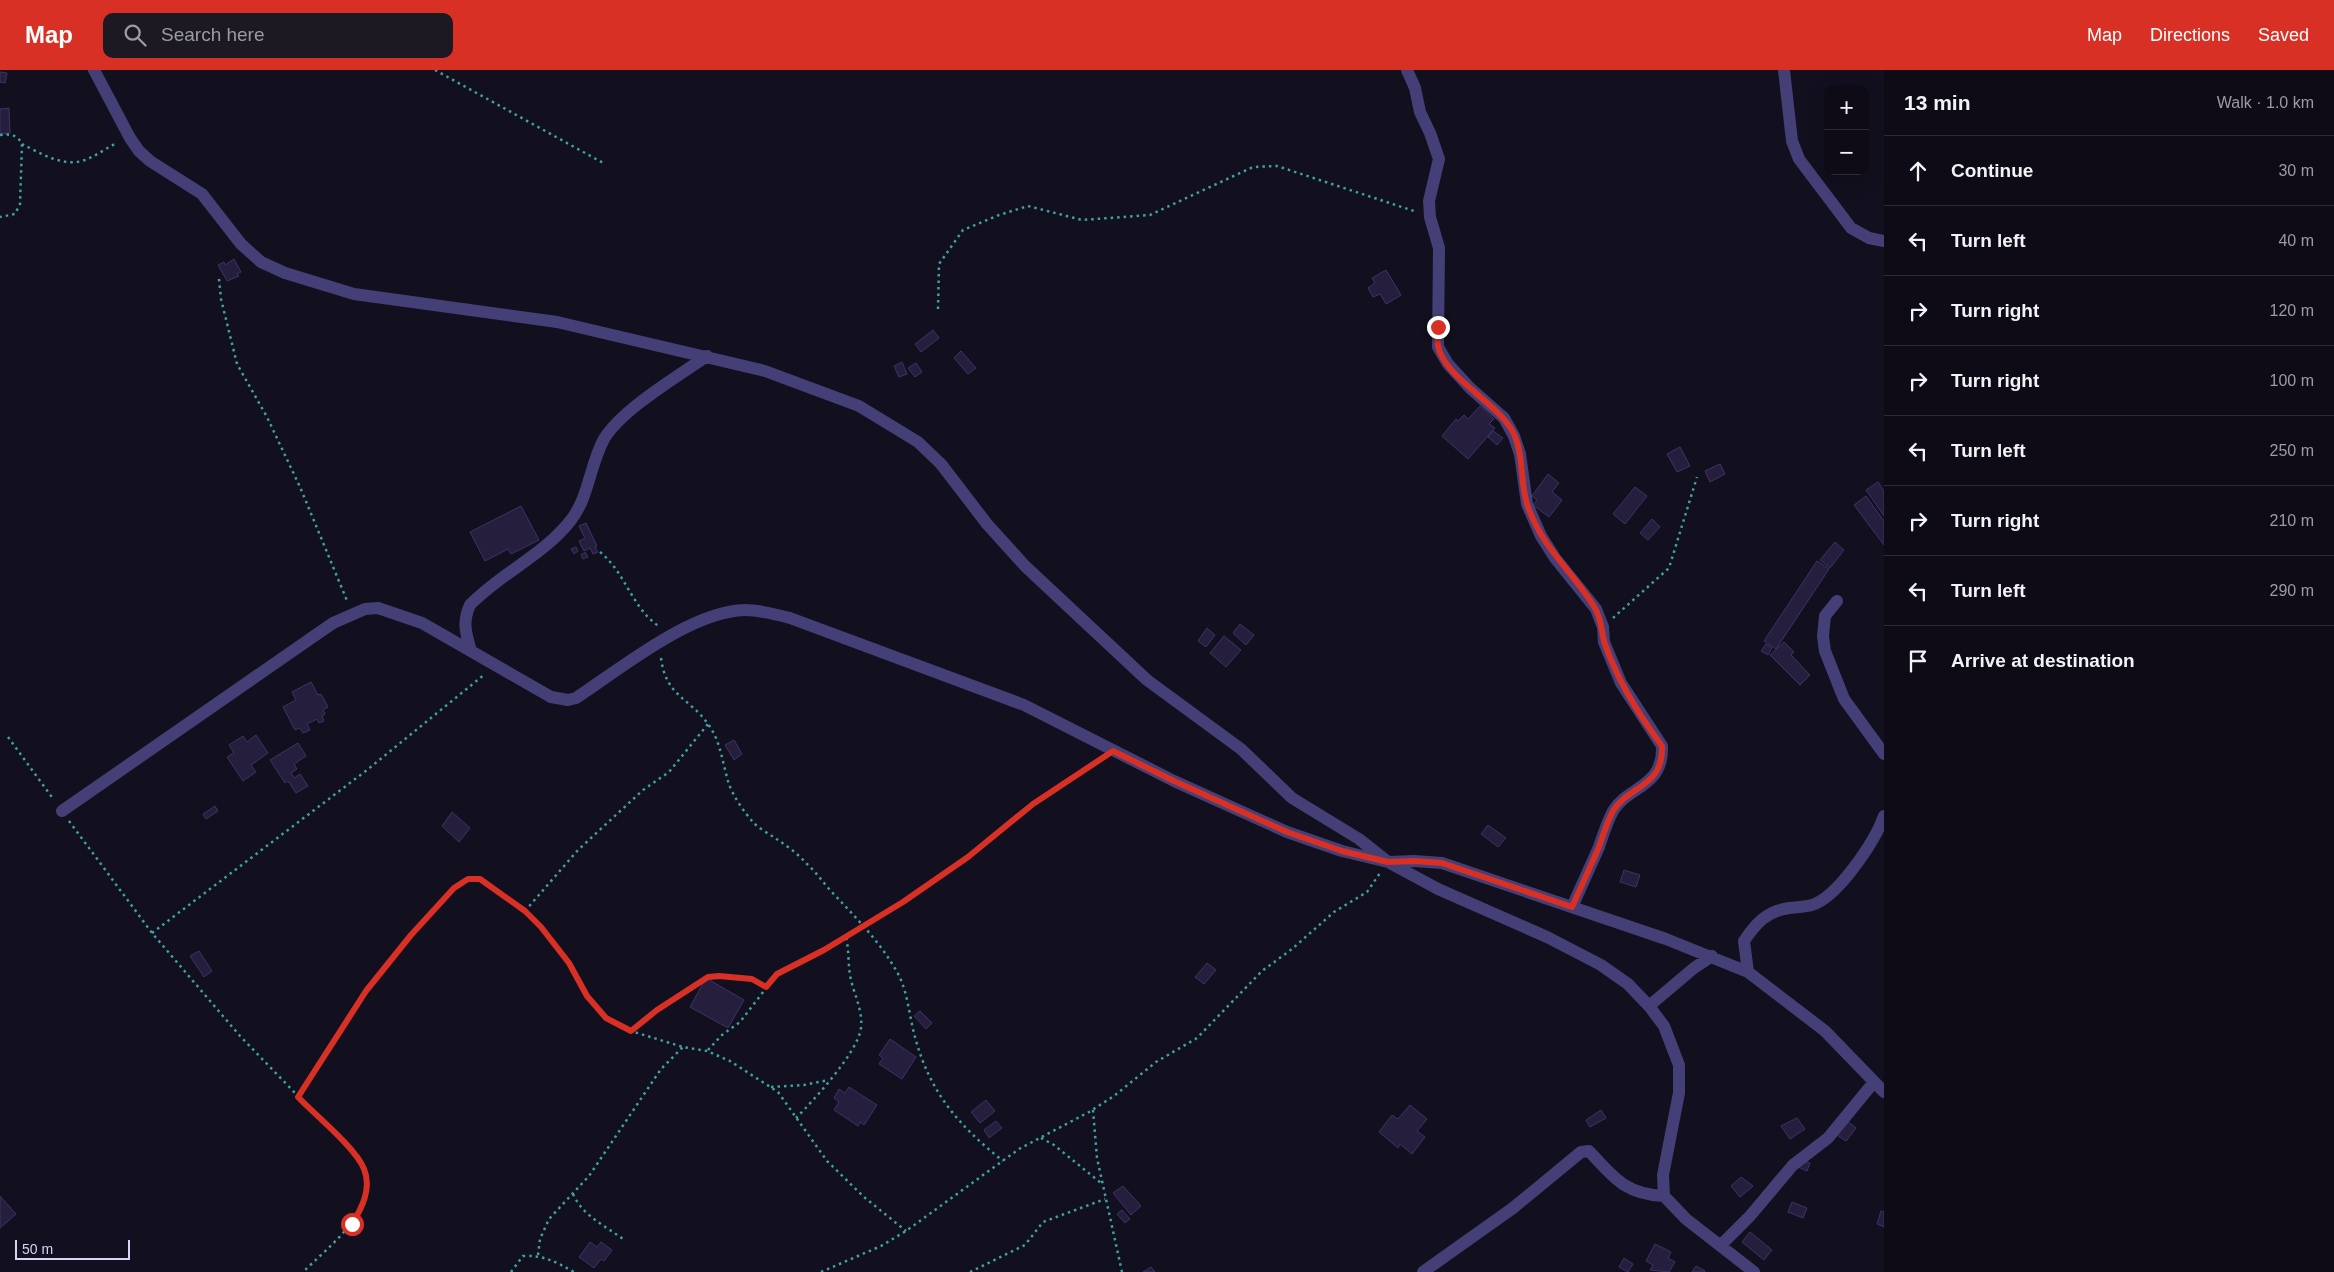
<!DOCTYPE html>
<html lang="en">
<head>
<meta charset="utf-8">
<style>
	:root { --surface:#0e0b16; --page:#1c1923; --text:#f1f3f6; --muted:#9b9ba1; --line:#2e2b35; --accent:#d93025 }
	body { margin:0; font-family:Arial,sans-serif; background:var(--page); color:var(--text) }
	.controls { position:absolute; right:15px; top:15px; display:grid; overflow:hidden; border-radius:10px; box-shadow:0 5px 20px #0002 }
	.controls button { width:45px; height:45px; display:grid; place-items:center; padding:0; border:0; border-bottom:1px solid var(--line); background:var(--surface); color:var(--text); font:25px sans-serif }
	.scale { position:absolute; left:15px; bottom:12px; width:115px; box-sizing:border-box; padding-left:5px; border:2px solid #d8d2f9; border-top:0; font-size:14px; line-height:18px; white-space:nowrap; color:#d8d2f9; -webkit-text-stroke:4px #120f1e; paint-order:stroke }
	.stop { position:absolute; width:15px; height:15px; margin:-11px; border:4px solid #d93025; border-radius:50%; background:#fff }
	.stop.end { background:#d93025; border-color:#fff; box-shadow:0 1px 5px #0008 }
	.list { margin:0; padding:0; list-style:none }
	h2 { display:flex; justify-content:space-between; align-items:center; height:65px; margin:0; padding:0 20px; font-size:21px }
	h2 small { font-size:16px; font-weight:400; color:var(--muted) }
	.list li { display:grid; grid-template-columns:32px 1fr auto; gap:15px; align-items:center; box-sizing:border-box; height:70px; padding:0 20px; border-top:1px solid var(--line) }
	.list b { display:block; font-size:19px; white-space:nowrap }
	.list em { font-size:16px; font-style:normal; color:var(--muted) }
	.icon { flex:none; width:28px; height:28px; fill:none; stroke:currentColor; stroke-width:2; stroke-linecap:round; stroke-linejoin:round }
	.map { position:relative; flex:none; width:1884px; height:1202px; overflow:hidden }
	header { display:flex; align-items:center; gap:30px; box-sizing:border-box; height:70px; padding:0 25px; background:var(--accent); color:#fff }
	header strong { font-size:24px }
	nav { display:flex; gap:28px; margin-inline-start:auto; font-size:18px }
	.search { width:350px; height:45px; background:var(--page); display:flex; align-items:center; gap:12px; box-sizing:border-box; padding:0 18px; border-radius:10px; color:var(--muted); font-size:19px }
	main { display:flex }
	aside { flex:1; background:var(--surface) }
	.map>svg:first-child { display:block }
	.building { fill:#251e3d; stroke:#3f3366 }
	.lines { fill:none; stroke-linecap:round; stroke-linejoin:round }
	.path { stroke:#3da2a0; stroke-width:2.5; stroke-dasharray:2.5 4; stroke-linecap:butt }
	.minor { stroke:#444077; stroke-width:12 }
	.route { stroke:#d93025; stroke-width:6 }
</style>
</head>
<body>
<header>
<strong>Map</strong>
<div class="search"><svg class="icon" aria-label="search" viewBox="0 0 24 24"><circle cx="10" cy="10" r="6"/><path d="M15 15l6 6"/></svg>Search here</div>
<nav><a>Map</a><a>Directions</a><a>Saved</a></nav>
</header>
<main>
<div class="map">
<svg width="1884" height="1202" viewBox="0 0 1884 1202">
	<rect width="100%" height="100%" fill="#120f1e"/>
	<path class="building" d="M0,2l7,1 -2,10 -5,-1z
		M9,38l1,25 -10,1v-25z
		M234,189l7,13 -4,2 2,2 -12,5 -9,-16 6,-3 1,3z
		M1386,200l15,25 -15,9 -6,-10 -7,3 -5,-9 7,-5 -3,-5z
		M933,260l6,8 -18,14 -6,-8z
		M961,281l15,17 -8,6 -14,-16z
		M902,292l5,12 -8,3 -5,-11z
		M916,293l6,9 -7,5 -7,-9z
		M1480,336l14,13 -5,5 6,4 -27,31 -26,-23 14,-17 2,2 6,-6 4,4z
		M1493,361l10,7 -6,7 -9,-8z
		M1680,377l10,19 -13,6 -10,-18z
		M1720,394l5,10 -15,8 -5,-11z
		M1548,404l11,9 -7,9 10,8 -13,17 -16,-12 4,-5 -5,-4z
		M1878,412l6,9v25l-18,-26z
		M1635,417l12,9 -22,28 -12,-10z
		M1866,426l18,25v24l-30,-40z
		M521,436l18,34 -28,14 -3,-5 -23,12 -15,-29z
		M1652,449l8,8 -12,13 -8,-7z
		M586,453l11,23 -2,1 3,5 -5,2 -3,-6 -6,3 -5,-10 6,-3 -6,-12z
		M1835,472l9,8 -14,18 -10,-8z
		M576,477l2,4 -4,3 -3,-5z
		M585,482l3,5 -5,2 -2,-4z
		M1817,491l12,8 -53,80 -12,-8z
		M1240,554l14,11 -8,10 -13,-12z
		M1207,558l8,7 -9,12 -8,-6z
		M1224,566l17,14 -15,17 -16,-14z
		M1784,572l10,10 -3,3 19,20 -10,10 -30,-30z
		M1766,574l6,4 -4,7 -7,-4z
		M311,612l7,13 3,-1 7,13 -5,3 2,4 -3,2 2,5 -5,2 -2,-4 -10,5 3,6 -7,3 -3,-5 -5,2 -12,-23 13,-7 -4,-8z
		M256,665l12,18 -17,12 5,7 -13,9 -16,-24 7,-4 -5,-8 14,-9 4,6z
		M734,670l8,14 -8,6 -9,-15z
		M298,673l8,13 -12,8 3,5 -6,4 3,5 6,-4 8,12 -12,7 -8,-12 -3,2 -15,-23z
		M215,736l3,5 -12,8 -3,-5z
		M452,742l18,16 -11,14 -17,-16z
		M1488,755l18,13 -8,9 -17,-13z
		M1624,800l16,5 -4,12 -16,-5z
		M199,881l13,20 -8,6 -14,-21z
		M1207,893l9,7 -12,14 -9,-7z
		M706,908l38,22 -16,28 -38,-21z
		M920,941l12,12 -6,6 -12,-13z
		M890,969l26,18 -14,22 -23,-15 4,-6 -4,-3z
		M849,1017l28,18 -13,20 -4,-3 -2,4 -24,-16 5,-8 -5,-4 5,-9 6,4z
		M986,1030l9,11 -15,12 -9,-11z
		M1410,1035l17,14 -10,12 8,6 -13,17 -12,-10 -2,4 -19,-16 13,-17 6,4z
		M1601,1040l5,8 -16,9 -4,-7z
		M1797,1048l8,11 -15,10 -9,-13z
		M996,1051l6,7 -13,10 -5,-8z
		M1847,1051l9,7 -10,13 -9,-6z
		M1801,1090l9,3 -3,8 -9,-4z
		M1741,1107l12,9 -13,11 -9,-11z
		M1123,1116l18,20 -10,9 -18,-22z
		M0,1126l16,18 -16,14z
		M1792,1132l15,6 -4,10 -15,-6z
		M1122,1140l8,9 -5,4 -8,-9z
		M1881,1141l3,1v15l-7,-3z
		M1750,1162l22,18 -8,10 -22,-18z
		M590,1172l7,5 4,-5 11,8 -8,11 -3,-2 -7,9 -15,-11z
		M1655,1174l16,8 -3,6 7,4 -6,10 -19,-2 3,-5 -7,-4z
		M1624,1188l9,6 -5,8 -9,-5z
		M1696,1196l9,5 -1,1h-12z
		M1151,1197l4,5h-12z"/>
	<g class="lines">
		<path class="path" d="M435,0l170,94
			M0,65c10,-1 17,-1 22,9l-2,60 -5,10 -15,3
			M22,74c18,9 42,24 63,16 11,-4 21,-12 32,-17
			M219,209l2,20 16,65 30,53 33,70 48,116
			M938,239l1,-45 24,-34 36,-15 29,-9 54,14 68,-5 103,-48 24,-1 140,46
			M600,482c26,21 32,57 60,75
			M1613,548l56,-50 28,-91
			M661,588c5,39 28,39 47,66 13,18 14,37 20,57 4,14 16,31 25,41 6,7 15,11 22,16 11,7 23,16 32,26 9,8 15,17 23,26 24,26 49,50 67,82 11,19 12,44 18,65 15,56 44,89 88,124
			M8,667l46,63
			M69,751l83,112 88,103 112,116c4,5 9,10 12,16 18,39 -37,80 -61,104
			M525,841l53,-61 65,-60 26,-18 39,-48
			M152,863l215,-163 118,-96
			M632,960l25,-20 50,-33 12,-1 33,3 14,8
			M708,980l14,-15 18,-13 37,-48 47,-24 79,-48 65,-45 65,-53 69,-45
			M771,1017l33,-2 25,-5
			M298,1027l68,-106 45,-56 43,-47 14,-9h13l44,32 16,16 28,36 18,33 19,22 25,13 52,16 24,4 23,10 48,31 49,69 37,36 42,34
			M1093,1040l4,48 25,114
			M796,1048c18,-18 62,-66 65,-90 2,-19 -8,-35 -11,-53 -2,-12 -1,-25 -4,-38
			M1041,1068l13,7 47,38
			M573,1124c10,22 31,31 50,45
			M538,1185l2,-16 9,-20 40,-43 72,-107 22,-22
			M511,1202l12,-16c21,-1 33,6 51,16
			M821,1202l60,-26 25,-15 113,-82 70,-37 25,-16 42,-34 41,-24 65,-67 30,-22 42,-37 33,-20 13,-19
			M970,1202l55,-27 18,-23 62,-23"/>
		<path class="minor" d="M94,0l36,68 9,13 11,10 52,33 39,50 20,18 24,11 69,21 203,28 208,49 94,35 59,36 23,22 46,60 38,42 122,114 94,69 51,49 67,41 29,23 26,-1 28,2 224,76 82,33 77,59 59,61
			M1407,0l8,18 5,24 10,21 9,26 -10,42 1,16 9,31 -1,99 10,17 22,24 34,30 10,18 6,18 7,50 14,32 14,22 41,51 7,18 1,15 17,41 41,63c2,41 -34,40 -49,65 -6,11 -10,24 -14,36 -9,20 -18,40 -27,60
			M1784,0l8,71 7,18 52,69 18,10 15,3
			M1837,531l-12,15 -2,20 2,15 19,48 40,55
			M471,581c-5,-17 -9,-29 -1,-46 31,-32 74,-50 101,-85 18,-23 19,-56 33,-81 17,-29 74,-63 103,-83
			M62,741l271,-188 32,-14 13,-1 44,15 129,74 17,3 8,-2c44,-29 115,-87 169,-88 15,0 30,4 45,8l234,87 150,76 113,51 55,19 46,11 50,27 109,48 54,28 27,19 21,22 15,20 15,39v28l-16,82 1,21 22,23 68,53
			M1748,902l-4,-31c12,-18 23,-30 45,-33 7,-1 16,-1 23,-3 26,-8 63,-64 72,-89
			M1649,936l45,-38 18,-12
			M1721,1175l29,-29 43,-51 35,-27 46,-56
			M1423,1202l90,-64 68,-56 8,-1c25,27 36,43 75,45"/>
	</g>
	<g class="lines">
		<path class="route" d="M352,1154c10,-16 20,-36 12,-55 -8,-21 -50,-55 -66,-72l68,-106 45,-56 43,-47 14,-9h12l45,32 16,16 28,36 18,33 19,22 25,13 26,-21 51,-33 11,-1 33,3 14,8 11,-13 47,-24 79,-48 65,-45 65,-53 80,-53 61,30 113,51 55,19 46,11 26,-1 28,2 130,44c9,-20 18,-40 27,-60 4,-12 8,-25 14,-36 15,-25 51,-24 49,-65 -23,-31 -44,-64 -57,-102 -4,-12 -3,-24 -10,-36 -22,-37 -53,-59 -68,-104 -7,-22 -3,-48 -13,-70 -16,-32 -69,-55 -76,-88 -1,-6 0,-13 0,-19"/>
	</g>
</svg>
<div class="controls">
<button>+</button>
<button>−</button>
</div>
<div class="scale">50 m</div>
<div class="stop" style="left:352px;top:1154px"></div>
<div class="stop end" style="left:1438px;top:257px"></div>
</div>
<aside>
<h2>13 min<small>Walk · 1.0 km</small></h2>
<ul class="list">
<li><svg class="icon" aria-label="ahead" viewBox="0 0 24 24"><path d="M12 20V5M6 11l6-6 6 6"/></svg><div><b>Continue</b></div><em>30 m</em></li>
<li><svg class="icon" aria-label="left" viewBox="0 0 24 24"><path d="M17 20v-9H6M10 6l-5 5 5 5"/></svg><div><b>Turn left</b></div><em>40 m</em></li>
<li><svg class="icon" aria-label="right" viewBox="0 0 24 24"><path d="M7 20v-9h11M14 6l5 5-5 5"/></svg><div><b>Turn right</b></div><em>120 m</em></li>
<li><svg class="icon" aria-label="right" viewBox="0 0 24 24"><path d="M7 20v-9h11M14 6l5 5-5 5"/></svg><div><b>Turn right</b></div><em>100 m</em></li>
<li><svg class="icon" aria-label="left" viewBox="0 0 24 24"><path d="M17 20v-9H6M10 6l-5 5 5 5"/></svg><div><b>Turn left</b></div><em>250 m</em></li>
<li><svg class="icon" aria-label="right" viewBox="0 0 24 24"><path d="M7 20v-9h11M14 6l5 5-5 5"/></svg><div><b>Turn right</b></div><em>210 m</em></li>
<li><svg class="icon" aria-label="left" viewBox="0 0 24 24"><path d="M17 20v-9H6M10 6l-5 5 5 5"/></svg><div><b>Turn left</b></div><em>290 m</em></li>
<li><svg class="icon" aria-label="arrive" viewBox="0 0 24 24"><path d="M6 21V4h12l-3 4 3 4H6"/></svg><div><b>Arrive at destination</b></div></li>
</ul>
</aside>
</main>
</body>
</html>
